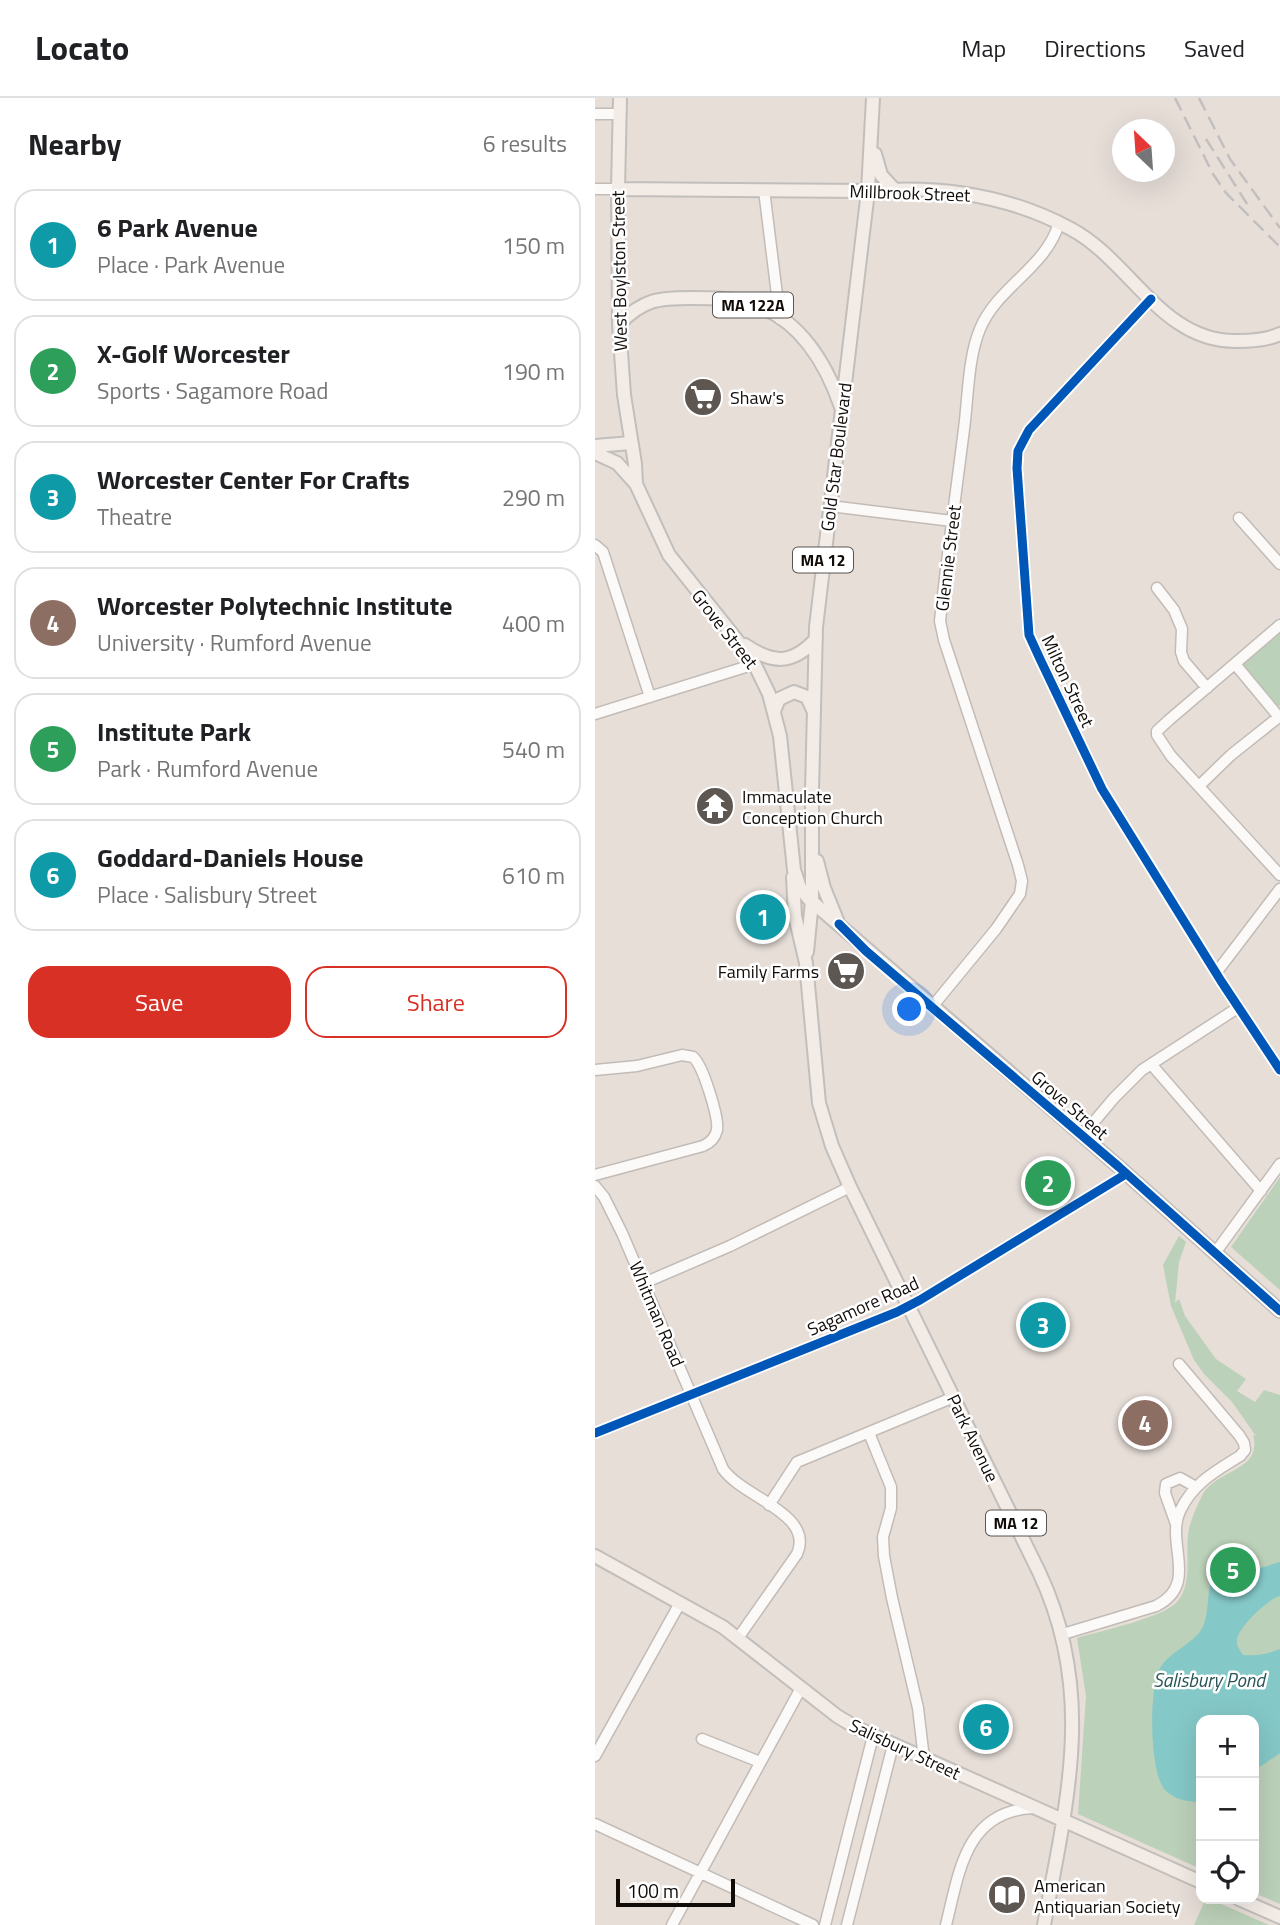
<!DOCTYPE html>
<html lang="en">
<head>
<meta charset="utf-8">
<style>
	:root { --surface:#fff; --page:#f6f6f6; --text:#202124; --muted:#757577; --line:#e0e0e0; --accent:#d93025 }
	body { margin:0; font-family:"Titillium Web",sans-serif; background:var(--page); color:var(--text) }
	.controls { position:absolute; right:21px; bottom:21px; display:grid; overflow:hidden; border-radius:14px; box-shadow:0 7px 28px #0002 }
	.controls button { width:63px; height:63px; display:grid; place-items:center; padding:0; border:0; border-bottom:2px solid var(--line); background:var(--surface); color:var(--text); font:35px sans-serif }
	.compass { position:absolute; left:517px; top:21px; width:63px; height:63px; border-radius:50%; background:var(--surface); box-shadow:0 7px 28px #0002; rotate:335deg }
	.scale { position:absolute; left:21px; bottom:18px; width:119px; box-sizing:border-box; padding-left:7px; border:4px solid #120c09; border-top:0; font-size:19px; line-height:24px; white-space:nowrap; color:#120c09; -webkit-text-stroke:5px #fff; paint-order:stroke }
	.you { position:absolute; left:315px; top:912px; width:24px; height:24px; margin:-18px; border:5px solid #fff; border-radius:50%; background:#1a73e8; box-shadow:0 0 0 10px #1a73e833 }
	.badge { display:grid; place-items:center; width:46px; height:46px; border-radius:50%; background:var(--accent); color:#fff; font-size:23px; font-weight:700 }
	.pin { position:absolute; translate:-50% -50%; border:4px solid #fff; box-shadow:0 2px 7px #0006 }
	.list { margin:0; padding:0; list-style:none }
	h2 { display:flex; justify-content:space-between; align-items:center; height:91px; margin:0; padding:0 28px; font-size:30px }
	h2 small { font-size:23px; font-weight:400; color:var(--muted) }
	.list li { display:grid; grid-template-columns:46px 1fr auto; gap:21px; align-items:center; box-sizing:border-box; height:112px; margin:0 14px 14px; padding:0 14px; border:2px solid var(--line); border-radius:21px }
	.list b { display:block; font-size:26px; white-space:nowrap }
	.list p { margin:0; font-size:23px; white-space:nowrap; color:var(--muted) }
	.list em { font-size:23px; font-style:normal; color:var(--muted) }
	.actions { display:flex; gap:14px; padding:21px 28px }
	.actions a { flex:1; padding:16px 0; border:2px solid var(--accent); border-radius:21px; text-align:center; font-size:24px; color:var(--accent) }
	.actions .main { background:var(--accent); color:#fff }
	.icon { flex:none; width:38px; height:38px; fill:none; stroke:currentColor; stroke-width:2; stroke-linecap:round; stroke-linejoin:round }
	.map { position:relative; flex:none; width:685px; height:1827px; overflow:hidden }
	header { display:flex; align-items:center; gap:42px; box-sizing:border-box; height:98px; padding:0 35px; background:var(--surface); border-bottom:2px solid var(--line) }
	header strong { font-size:33px }
	nav { display:flex; gap:38px; margin-inline-start:auto; font-size:24px }
	main { display:flex }
	aside { flex:1; background:var(--surface) }
	.map>svg:first-child { display:block }
	.green { fill:#bcd1b9 }
	.water { fill:#84c8c7 }
	.lines { fill:none; stroke-linecap:round; stroke-linejoin:round }
	.minor-casing { stroke:#c2bbb6; stroke-width:13 }
	.major-casing { stroke:#c2bebb; stroke-width:16 }
	.minor { stroke:#fbfaf9; stroke-width:10 }
	.major { stroke:#f3ece6; stroke-width:12 }
	.rail { stroke:#c2bfbe; stroke-width:2.5; stroke-dasharray:14 7; stroke-linecap:butt }
	.cycleway-casing { stroke:#fff; stroke-width:13 }
	.cycleway { stroke:#0057b8; stroke-width:9 }
	.labels { text-anchor:middle; dominant-baseline:central; stroke-width:5; stroke-linejoin:round; paint-order:stroke }
	.shield { fill:#fff; stroke:#595553; stroke-width:2 }
	.shield-label { font-size:16px; font-weight:bold; fill:#120c09 }
	.street-label { font-size:18px; fill:#120c09; stroke:#fff }
	.poi-label { font-size:18px; fill:#120c09; stroke:#fff; text-anchor:start }
	.water-label { font-size:19px; font-style:italic; fill:#275455; stroke:#fff }
</style>
</head>
<body>
<header>
<strong>Locato</strong>
<nav><a>Map</a><a>Directions</a><a>Saved</a></nav>
</header>
<main>
<aside>
<h2>Nearby<small>6 results</small></h2>
<ul class="list">
<li><span class="badge" style="background:#0f9aa8">1</span><div><b>6 Park Avenue</b><p>Place · Park Avenue</p></div><em>150 m</em></li>
<li><span class="badge" style="background:#2e9e5b">2</span><div><b>X-Golf Worcester</b><p>Sports · Sagamore Road</p></div><em>190 m</em></li>
<li><span class="badge" style="background:#0f9aa8">3</span><div><b>Worcester Center For Crafts</b><p>Theatre</p></div><em>290 m</em></li>
<li><span class="badge" style="background:#8d6e63">4</span><div><b>Worcester Polytechnic Institute</b><p>University · Rumford Avenue</p></div><em>400 m</em></li>
<li><span class="badge" style="background:#2e9e5b">5</span><div><b>Institute Park</b><p>Park · Rumford Avenue</p></div><em>540 m</em></li>
<li><span class="badge" style="background:#0f9aa8">6</span><div><b>Goddard-Daniels House</b><p>Place · Salisbury Street</p></div><em>610 m</em></li>
</ul>
<div class="actions"><a class="main">Save</a><a>Share</a></div>
</aside>
<div class="map">
<svg width="685" height="1827" viewBox="0 0 685 1827">
	<rect width="100%" height="100%" fill="#e7ded8"/>
	<path class="green" d="M685,534v74l-6,-2 -32,-40z
		M685,1079v113l-49,-43z
		M584,1138l7,6 -7,20 -4,41 4,-4 6,17 31,43 30,20 -9,12 18,11 9,-12 16,5v509l-26,-11v-173h-53v149l-123,-55 8,-118 -9,-58c23,-7 85,-20 100,-36 17,-20 7,-49 12,-73 3,-12 8,-24 14,-35 14,-25 60,-23 50,-59l3,1 -24,-34 -28,-28 -10,-14 -23,-54 -8,-41z
		M617,1801l7,4 50,22h-75l11,-25z"/>
	<path class="water" d="M685,1464v34c-12,3 -40,30 -43,43 -1,7 2,10 6,16 13,1 25,-1 37,-6v104l-26,18v-51h-53v82c-11,0 -26,-2 -35,-11 -17,-16 -17,-100 -7,-121 10,-20 38,-26 45,-46 5,-14 3,-28 7,-43l14,-11 20,-5 9,5z"/>
	<g class="lines">
		<defs>
			<path id="minor" d="M0,16h25
				M0,91h23
				M169,92l16,129
				M556,201l-122,131 -11,21 -1,17 12,167 11,24 62,130 119,192 59,89
				M235,408l122,15
				M644,420l41,46
				M0,447l8,7 47,145
				M562,490l17,22 8,19 -1,23 3,9 23,27
				M685,527l-111,95 -12,11v4l14,21 109,119
				M640,566l44,53
				M0,616l160,-50
				M604,688l32,-31 49,-39
				M621,875l64,-84
				M337,909l64,-78 24,-35 2,-13 -4,-16 -74,-225 -4,-19c7,-64 16,-128 24,-192 4,-30 4,-72 16,-100 17,-42 66,-61 79,-106
				M556,966l110,127
				M0,972l42,-4 45,-11 11,2c10,8 26,61 24,73 -2,9 -7,13 -14,16l-108,29
				M487,1038l32,-38 28,-28 97,-63
				M0,1088l9,11 18,36 101,236c19,28 92,45 74,85l-59,84
				M620,1155l65,-89
				M49,1185l86,-37 120,-59
				M0,1335l302,-121 23,-12 206,-126
				M274,1335l22,54v21l-8,29 1,19 8,42 26,110 6,51
				M174,1407l28,-43 157,-65
				M581,1426l-11,-31 1,-9 14,-6 16,9
				M468,1536l93,-28c44,-22 9,-62 24,-95 13,-28 36,-40 60,-55l5,-6 -1,-7 -5,-8 -60,-71
				M107,1641l58,23
				M0,1658l85,-153
				M0,1726l218,101
				M77,1827l129,-237
				M230,1827l48,-189
				M252,1827l46,-180
				M351,1827c13,-52 19,-114 87,-117"/>
			<path id="major" d="M25,0l-2,91 1,135 5,71 11,69 1,20 33,71 83,104 17,35 11,42 14,134 6,18 9,11 310,268 161,144
				M280,56l6,21 13,14
				M23,91l252,2c71,-6 138,4 201,38 60,32 91,114 167,112 15,0 29,-1 42,-7
				M24,226c25,-25 39,-26 73,-26 20,0 40,0 60,6 47,14 74,59 89,103
				M0,348l36,-3
				M0,355l22,10 19,21
				M150,547c28,19 47,20 71,-6
				M179,613l5,-12 15,-7 13,5 6,13
				M222,763l7,27 13,32
				M198,779l2,39 11,47 13,140 13,43 18,41 189,385c57,121 28,228 5,353
				M212,854l5,-51v-110l4,-164 52,-436 5,-93
				M0,1458l128,71 114,89 20,12 344,154
				M644,1801l41,18"/>
		</defs>
		<use href="#minor" class="minor-casing"/>
		<use href="#major" class="major-casing"/>
		<use href="#minor" class="minor"/>
		<use href="#major" class="major"/>
		<path class="rail" d="M580,0l38,76 13,19 54,54
			M604,0l31,61 50,69
			M611,41l43,68"/>
		<defs>
			<path id="cycleway" d="M556,201l-122,131 -11,21 -1,17 12,167 11,24 62,130 119,192 59,89
				M244,826l27,27 253,216 161,144
				M0,1335l302,-121 23,-12 206,-126"/>
		</defs>
		<use href="#cycleway" class="cycleway-casing"/>
		<use href="#cycleway" class="cycleway"/>
	</g>
	<defs>
		<symbol id="supermarket-disc" viewBox="-11 -11 22 22"><circle r="9.5" fill="#5d5651" stroke="#fff"/><path d="M-6-5.5h2.5l.6 2H6L4.5 2H-2.5L-4.4-4H-6ZM-1.5 3.2a1.3 1.3 0 1 0 .1 0ZM3 3.2a1.3 1.3 0 1 0 .1 0Z" fill="#fff"/></symbol>
		<symbol id="temple-disc" viewBox="-11 -11 22 22"><circle r="9.5" fill="#5d5651" stroke="#fff"/><path d="M0-6L5-2H3V0L6.5 2.5H4V6H1.5V3h-3V6H-4V2.5H-6.5L-3 0V-2H-5Z" fill="#fff"/></symbol>
		<symbol id="library-disc" viewBox="-11 -11 22 22"><circle r="9.5" fill="#5d5651" stroke="#fff"/><path d="M-6-4Q-3-5.5-.7-3.5V5Q-3 3-6 4ZM6-4Q3-5.5 .7-3.5V5Q3 3 6 4Z" fill="#fff"/></symbol>
	</defs>
	<g fill-rule="evenodd">
		<use href="#supermarket-disc" x="86" y="277" width="44" height="44"/>
		<use href="#temple-disc" x="98" y="686" width="44" height="44"/>
		<use href="#supermarket-disc" x="229" y="851" width="44" height="44"/>
		<use href="#library-disc" x="390" y="1775" width="44" height="44"/>
	</g>
	<g class="labels">
		<g class="shield">
			<rect x="118" y="194.5" width="80" height="25" rx="5"/>
			<rect x="198" y="449.5" width="60" height="25" rx="5"/>
			<rect x="391" y="1412.5" width="60" height="25" rx="5"/>
		</g>
		<g class="shield-label">
			<text x="158" y="207">MA 122A</text>
			<text x="228" y="462">MA 12</text>
			<text x="421" y="1425">MA 12</text>
		</g>
		<g class="street-label">
			<text transform="translate(315 95) rotate(2)">Millbrook Street</text>
			<text transform="translate(24 173) rotate(-91)">West Boylston Street</text>
			<text transform="translate(241 359) rotate(-83)">Gold Star Boulevard</text>
			<text transform="translate(353 460) rotate(-83)">Glennie Street</text>
			<text transform="translate(130 531) rotate(52)">Grove Street</text>
			<text transform="translate(473 583) rotate(65)">Milton Street</text>
			<text transform="translate(475 1007) rotate(41)">Grove Street</text>
			<text transform="translate(268 1208) rotate(-24)">Sagamore Road</text>
			<text transform="translate(62 1216) rotate(67)">Whitman Road</text>
			<text transform="translate(378 1340) rotate(64)">Park Avenue</text>
			<text transform="translate(310 1651) rotate(25)">Salisbury Street</text>
		</g>
		<g class="poi-label">
			<text x="135" y="299">Shaw's</text>
			<text x="147" y="698">Immaculate<tspan x="147" dy="21">Conception Church</tspan></text>
			<text x="224" y="873" text-anchor="end">Family Farms</text>
			<text x="439" y="1787">American<tspan x="439" dy="21">Antiquarian Society</tspan></text>
		</g>
		<g class="water-label">
			<text x="614" y="1581">Salisbury Pond</text>
		</g>
	</g>
</svg>
<div class="controls">
<button>+</button>
<button>−</button>
<button><svg class="icon" aria-label="locate" viewBox="0 0 24 24"><circle cx="12" cy="12" r="6"/><path d="M12 2v4M12 18v4M2 12h4M18 12h4"/></svg></button>
</div>
<svg class="compass" viewBox="-18 -18 36 36"><path d="M0-13l5 13h-10z" fill="#e53935"/><path d="M0 13l5-13h-10z" fill="#757577"/></svg>
<div class="scale">100 m</div>
<div class="you"></div>
<div class="pin badge" style="left:168px;top:819px;background:#0f9aa8">1</div>
<div class="pin badge" style="left:453px;top:1085px;background:#2e9e5b">2</div>
<div class="pin badge" style="left:448px;top:1227px;background:#0f9aa8">3</div>
<div class="pin badge" style="left:550px;top:1325px;background:#8d6e63">4</div>
<div class="pin badge" style="left:638px;top:1472px;background:#2e9e5b">5</div>
<div class="pin badge" style="left:391px;top:1629px;background:#0f9aa8">6</div>
</div>
</main>
</body>
</html>
